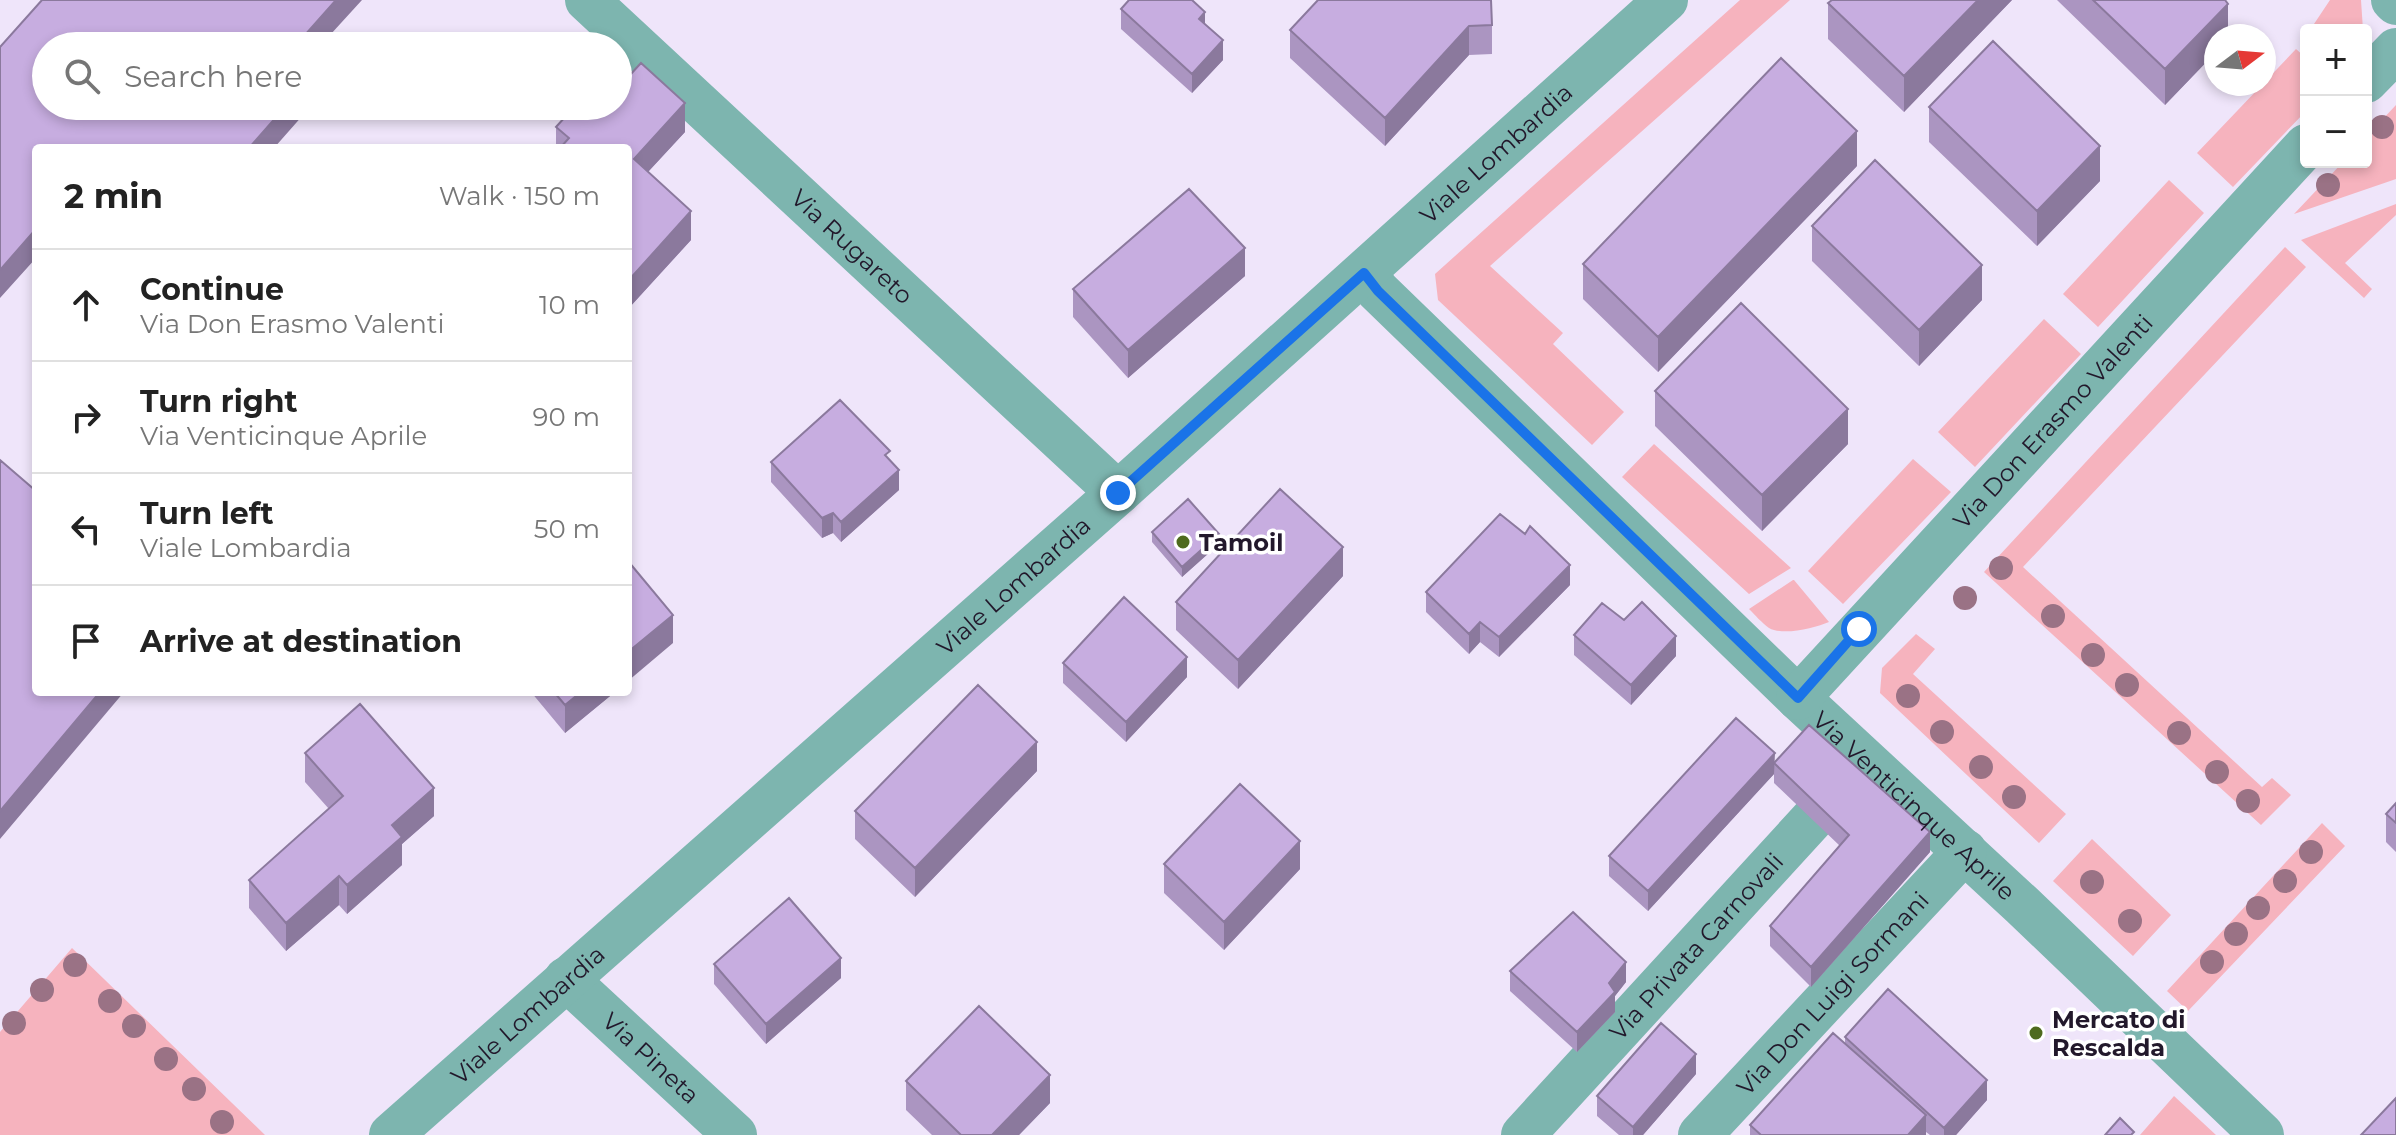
<!DOCTYPE html>
<html lang="en">
<head>
<meta charset="utf-8">
<style>
	:root { --surface:#fff; --page:#f2f2f2; --text:#222; --muted:#767676; --line:#e0e0e0 }
	body { margin:0; font-family:Montserrat,sans-serif; background:var(--page); color:var(--text) }
	.controls { position:absolute; right:24px; top:24px; display:grid; overflow:hidden; border-radius:8px; box-shadow:0 4px 12px #0003 }
	.controls button { width:72px; height:72px; display:grid; place-items:center; padding:0; border:0; border-bottom:2px solid var(--line); background:var(--surface); color:var(--text); font:40px sans-serif }
	.compass { position:absolute; left:2204px; top:24px; width:72px; height:72px; border-radius:50%; background:var(--surface); box-shadow:0 4px 12px #0003; rotate:74deg }
	.stop { position:absolute; width:24px; height:24px; margin:-18px; border:6px solid #1a73e8; border-radius:50%; background:#fff }
	.stop.end { background:#1a73e8; border-color:#fff; box-shadow:0 2px 8px #0008 }
	.list { margin:0; padding:0; list-style:none }
	h2 { display:flex; justify-content:space-between; align-items:center; height:104px; margin:0; padding:0 32px; font-size:34px }
	h2 small { font-size:26px; font-weight:400; color:var(--muted) }
	.list li { display:grid; grid-template-columns:52px 1fr auto; gap:24px; align-items:center; box-sizing:border-box; height:112px; padding:0 32px; border-top:2px solid var(--line) }
	.list b { display:block; font-size:30px; white-space:nowrap }
	.list p { margin:0; font-size:26px; white-space:nowrap; color:var(--muted) }
	.list em { font-size:26px; font-style:normal; color:var(--muted) }
	.icon { flex:none; width:44px; height:44px; fill:none; stroke:currentColor; stroke-width:2; stroke-linecap:round; stroke-linejoin:round }
	.map { position:relative; flex:none; width:2396px; height:1135px; overflow:hidden }
	.search { position:absolute; background:var(--surface); box-shadow:0 4px 12px #0003; left:32px; top:32px; width:600px; height:88px; display:flex; align-items:center; gap:20px; box-sizing:border-box; padding:0 28px; border-radius:44px; color:var(--muted); font-size:30px }
	.panel { position:absolute; background:var(--surface); box-shadow:0 4px 12px #0003; left:32px; top:144px; width:600px; height:552px; border-radius:8px }
	.map>svg:first-child { display:block }
	.green { fill:#f6b3be }
	.lines { fill:none; stroke-linecap:round; stroke-linejoin:round }
	.minor { stroke:#7db5af; stroke-width:44 }
	.tertiary { stroke:#7db5af; stroke-width:44 }
	.tree { fill:#9a7285 }
	.wall { fill:#ab95c1 }
	.shaded-wall { fill:#8b799d }
	.building { fill:#c7ade0; stroke:#8b799d; stroke-width:2 }
	.route { stroke:#1a73e8; stroke-width:10 }
	.poi-dot { fill:#4e6a1e; stroke:#fff; stroke-width:3 }
	.labels { text-anchor:middle; dominant-baseline:central; stroke-width:7; stroke-linejoin:round; paint-order:stroke }
	.street-label { font-size:24px; fill:#22182b; stroke:#fff }
	.poi-label { font-size:24px; font-weight:bold; fill:#22182b; stroke:#fff; text-anchor:start }
</style>
</head>
<body>
<div class="map">
<svg width="2396" height="1135" viewBox="0 0 2396 1135">
	<rect width="100%" height="100%" fill="#efe5fa"/>
	<path class="green" d="M1740,0h50l-300,266 73,67 -10,11 71,68 -32,33 -154,-145 -3,-26z
		M2330,0h31l2,30h-53z
		M2296,49l10,9v53l-73,76 -36,-34z
		M2396,105v74l-102,35 49,-52h23v-25z
		M2169,180l35,33 -106,114 -35,-33z
		M2396,204v11l-51,48 27,26 -8,9 -63,-58z
		M2285,247l21,20 -283,300 239,220 10,-9 19,17 -30,30 -277,-253z
		M2044,319l37,35 -106,113 -37,-35z
		M1654,444l137,124 -42,26 -127,-117z
		M1913,459l38,33 -108,112 -35,-33z
		M1793,580h1l35,42c-14,6 -46,14 -60,6 -7,-5 -14,-13 -20,-19z
		M1916,634l19,15 -22,25 153,140 -27,29 -159,-150 2,-25z
		M2322,823l23,23 -157,165 -21,-20z
		M2092,839l79,76 -38,41 -80,-75z
		M72,948l193,187h-265v-103z
		M2174,1096l42,39h-76z"/>
	<g class="lines">
		<g class="minor">
			<path id="s1" d="M587,0l531,493"/>
			<path d="M2393,0l3,3"/>
			<path d="M2366,81l30,-31"/>
			<path id="s2" d="M1364,273l14,18 420,407 224,207 240,230"/>
			<path id="s3" d="M1798,698l508,-552"/>
			<path id="s4" d="M566,979l169,156"/>
			<path id="s5" d="M1523,1135l328,-358"/>
			<path id="s6" d="M1700,1135l265,-284"/>
		</g>
		<path class="tertiary" id="s7" d="M391,1135l727,-642 548,-493"/>
	</g>
	<g class="tree">
		<circle cx="2382" cy="127" r="12"/>
		<circle cx="2328" cy="185" r="12"/>
		<circle cx="2001" cy="568" r="12"/>
		<circle cx="1965" cy="598" r="12"/>
		<circle cx="2053" cy="616" r="12"/>
		<circle cx="2093" cy="655" r="12"/>
		<circle cx="2127" cy="685" r="12"/>
		<circle cx="1908" cy="696" r="12"/>
		<circle cx="1942" cy="732" r="12"/>
		<circle cx="2179" cy="733" r="12"/>
		<circle cx="1981" cy="767" r="12"/>
		<circle cx="2217" cy="772" r="12"/>
		<circle cx="2014" cy="797" r="12"/>
		<circle cx="2248" cy="801" r="12"/>
		<circle cx="2311" cy="852" r="12"/>
		<circle cx="2285" cy="881" r="12"/>
		<circle cx="2092" cy="882" r="12"/>
		<circle cx="2258" cy="908" r="12"/>
		<circle cx="2130" cy="921" r="12"/>
		<circle cx="2236" cy="934" r="12"/>
		<circle cx="2212" cy="962" r="12"/>
		<circle cx="75" cy="965" r="12"/>
		<circle cx="42" cy="990" r="12"/>
		<circle cx="110" cy="1001" r="12"/>
		<circle cx="14" cy="1023" r="12"/>
		<circle cx="134" cy="1026" r="12"/>
		<circle cx="166" cy="1059" r="12"/>
		<circle cx="194" cy="1089" r="12"/>
		<circle cx="222" cy="1122" r="12"/>
	</g>
	<path class="wall" d="M2012,0l-108,112 -76,-73v-36z
		M2057,0h168l3,36h-12v16l-51,53z
		M1121,9l84,15 18,36 -31,33 -71,-64z
		M1492,25v29l-23,1 -84,91 -95,-88v-28z
		M1929,107l171,74 -63,65 -108,-104z
		M556,127l129,5 -37,40 43,68 -63,69v-161h-72z
		M1857,166l-199,206 -75,-73v-35z
		M1812,226l170,74 -63,66 -107,-105z
		M1245,276l-117,102 -55,-61v-28z
		M1655,391l193,53 -86,87 -107,-105z
		M890,460l9,30 -58,52 -8,-9 -11,5 -51,-56v-20z
		M1152,532l67,12 -37,33 -30,-35z
		M1343,576l-105,113 -62,-59v-28z
		M1570,585l-71,72 -19,-15 -11,12 -43,-42v-20z
		M1624,620l52,36 -45,49 -57,-50v-20z
		M1063,663l124,14 -61,65 -63,-59z
		M531,692h84l-50,41z
		M305,753l129,63 -32,28v21l-55,49 -8,-9 -53,46 -37,-43v-28l80,-71 -24,-27z
		M1775,762l155,90 -119,135 -41,-41v-20l70,-80 -66,-63v-9l-126,137 -39,-35v-20z
		M1037,771l-122,126 -60,-58v-28z
		M2396,803v49l-10,-10v-28z
		M1164,864l136,5 -76,81 -60,-57z
		M714,964l127,14 -75,66 -52,-60z
		M1510,971l116,11 -11,14v16l-38,40 -67,-61z
		M1845,1037l142,63 -31,35h-26l-4,-3v3h-176v-10l95,-82z
		M1696,1074l-53,61h-24l-22,-19v-20z
		M906,1081l144,22 -31,32h-87l-26,-25z"/>
	<path class="shaded-wall" d="M336,0h26l-42,46h-15v-11z
		M1978,0h34l-108,112v-36z
		M2228,4v32h-12v16l-51,53v-36z
		M1205,12v20l-6,-13z
		M1469,26v29l-84,91v-28z
		M1223,40v20l-31,33v-19z
		M685,103v29l-51,55v-28z
		M286,106h25l-37,42h-25z
		M1857,131v35l-199,206v-35z
		M2100,146v35l-63,65v-35z
		M691,211v29l-63,69v-28z
		M36,229v29l-36,40v-28z
		M1245,248v28l-117,102v-28z
		M1982,265v35l-63,66v-36z
		M1848,409v35l-86,87v-36z
		M899,470v20l-58,52v-20z
		M833,513v20l-11,5v-20z
		M1219,534v10l-37,33v-10z
		M1343,547v29l-105,113v-29z
		M1570,565v20l-71,72v-20z
		M673,615v28l-45,38v-29z
		M1480,622v20l-11,12v-20z
		M1676,636v20l-45,49v-20z
		M1187,657v20l-61,65v-20z
		M100,692h24l-124,147v-28z
		M581,692h34l-50,41v-28z
		M1037,742v29l-122,126v-29z
		M1775,753l-1,21 -126,137v-20z
		M434,788v28l-32,28v21l-55,49v-29l45,-60z
		M1930,832v20l-119,135v-20z
		M1300,841v28l-76,81v-28z
		M339,876v29l-53,46v-28z
		M841,958v20l-75,66v-20z
		M1626,962v20l-11,14v16l-38,40v-20l32,-49z
		M1696,1054v20l-53,61h-10v-8z
		M1050,1075v28l-31,32h-27z
		M1987,1080v20l-31,35h-12v-7z
		M1926,1115v20h-18z"/>
	<path class="building" d="M42,0h294l-31,35 13,11h-272v60h240l-37,42h-213v81l-36,41v-223z
		M1129,0h63l13,12 -6,7 24,21 -31,34 -71,-65z
		M1318,0h173l1,25 -23,1 -84,92 -95,-88z
		M1832,0h146l-74,76 -76,-73z
		M2093,0h132l3,4 -63,65z
		M1993,41l107,105 -63,65 -108,-104z
		M1781,58l76,73 -199,206 -75,-73z
		M641,63l44,40 -51,56 57,52 -63,70v-133h-68l9,-10 -13,-11 19,-21h43v-18z
		M1875,160l107,105 -63,65 -107,-104z
		M1189,189l56,59 -117,102 -55,-61z
		M1741,303l107,106 -86,86 -107,-104z
		M840,400l50,51 -5,4 14,15 -58,52 -8,-9 -11,5 -51,-56z
		M0,460l36,31v201h64l-100,119z
		M1280,489l63,58 -105,113 -62,-58z
		M1188,499l31,35 -37,33 -30,-35z
		M1500,514l25,20 5,-8 40,39 -71,72 -19,-15 -11,12 -43,-42z
		M628,561l45,54 -45,37z
		M1124,597l63,60 -61,65 -63,-59z
		M1642,602l34,34 -45,49 -57,-50 28,-32 22,17z
		M978,685l59,57 -122,126 -60,-57z
		M554,692h27l-16,13z
		M360,704l74,84 -42,37 10,12 -55,48 -8,-9 -53,47 -37,-43 94,-84 -38,-43z
		M1736,718l39,35 -127,138 -39,-35z
		M1809,725l121,107 -119,135 -41,-41 79,-91 -75,-72z
		M1240,784l60,57 -76,81 -60,-58z
		M2396,803v20l-10,-9z
		M789,898l52,60 -75,66 -52,-60z
		M1573,912l53,50 -17,21 6,9 -38,40 -67,-61z
		M1888,989l99,91 -43,48 -99,-91z
		M979,1006l71,69 -58,60h-31l-55,-54z
		M1661,1023l35,31 -63,73 -36,-31z
		M1833,1033l93,82 -18,20h-147l-11,-10z
		M2396,1098v37h-35z
		M2120,1118l14,14 -3,3h-26z"/>
	<g class="lines">
		<path class="route" d="M1118,493l246,-220 14,18 420,407 61,-69"/>
	</g>
	<g class="poi-dot">
		<circle cx="1183" cy="542" r="8"/>
		<circle cx="2036" cy="1033" r="8"/>
	</g>
	<g class="labels">
		<g class="street-label">
			<text stroke="none"><textPath href="#s7" startOffset="1478">Viale Lombardia</textPath></text>
			<text stroke="none"><textPath href="#s1" startOffset="362">Via Rugareto</textPath></text>
			<text stroke="none"><textPath href="#s3" startOffset="376">Via Don Erasmo Valenti</textPath></text>
			<text stroke="none"><textPath href="#s7" startOffset="830">Viale Lombardia</textPath></text>
			<text stroke="none"><textPath href="#s2" startOffset="766">Via Venticinque Aprile</textPath></text>
			<text stroke="none"><textPath href="#s5" startOffset="256">Via Privata Carnovali</textPath></text>
			<text stroke="none"><textPath href="#s6" startOffset="194">Via Don Luigi Sormani</textPath></text>
			<text stroke="none"><textPath href="#s7" startOffset="182">Viale Lombardia</textPath></text>
			<text stroke="none"><textPath href="#s4" startOffset="116">Via Pineta</textPath></text>
		</g>
		<g class="poi-label">
			<text x="1199" y="542">Tamoil</text>
			<text x="2052" y="1019">Mercato di<tspan x="2052" dy="28">Rescalda</tspan></text>
		</g>
	</g>
</svg>
<div class="controls">
<button>+</button>
<button>−</button>
</div>
<svg class="compass" viewBox="-18 -18 36 36"><path d="M0-13l5 13h-10z" fill="#e53935"/><path d="M0 13l5-13h-10z" fill="#767676"/></svg>
<div class="stop" style="left:1859px;top:629px"></div>
<div class="stop end" style="left:1118px;top:493px"></div>
<div class="search"><svg class="icon" aria-label="search" viewBox="0 0 24 24"><circle cx="10" cy="10" r="6"/><path d="M15 15l6 6"/></svg>Search here</div>
<section class="panel">
<h2>2 min<small>Walk · 150 m</small></h2>
<ul class="list">
<li><svg class="icon" aria-label="ahead" viewBox="0 0 24 24"><path d="M12 20V5M6 11l6-6 6 6"/></svg><div><b>Continue</b><p>Via Don Erasmo Valenti</p></div><em>10 m</em></li>
<li><svg class="icon" aria-label="right" viewBox="0 0 24 24"><path d="M7 20v-9h11M14 6l5 5-5 5"/></svg><div><b>Turn right</b><p>Via Venticinque Aprile</p></div><em>90 m</em></li>
<li><svg class="icon" aria-label="left" viewBox="0 0 24 24"><path d="M17 20v-9H6M10 6l-5 5 5 5"/></svg><div><b>Turn left</b><p>Viale Lombardia</p></div><em>50 m</em></li>
<li><svg class="icon" aria-label="arrive" viewBox="0 0 24 24"><path d="M6 21V4h12l-3 4 3 4H6"/></svg><div><b>Arrive at destination</b></div></li>
</ul>
</section>
</div>
</body>
</html>
